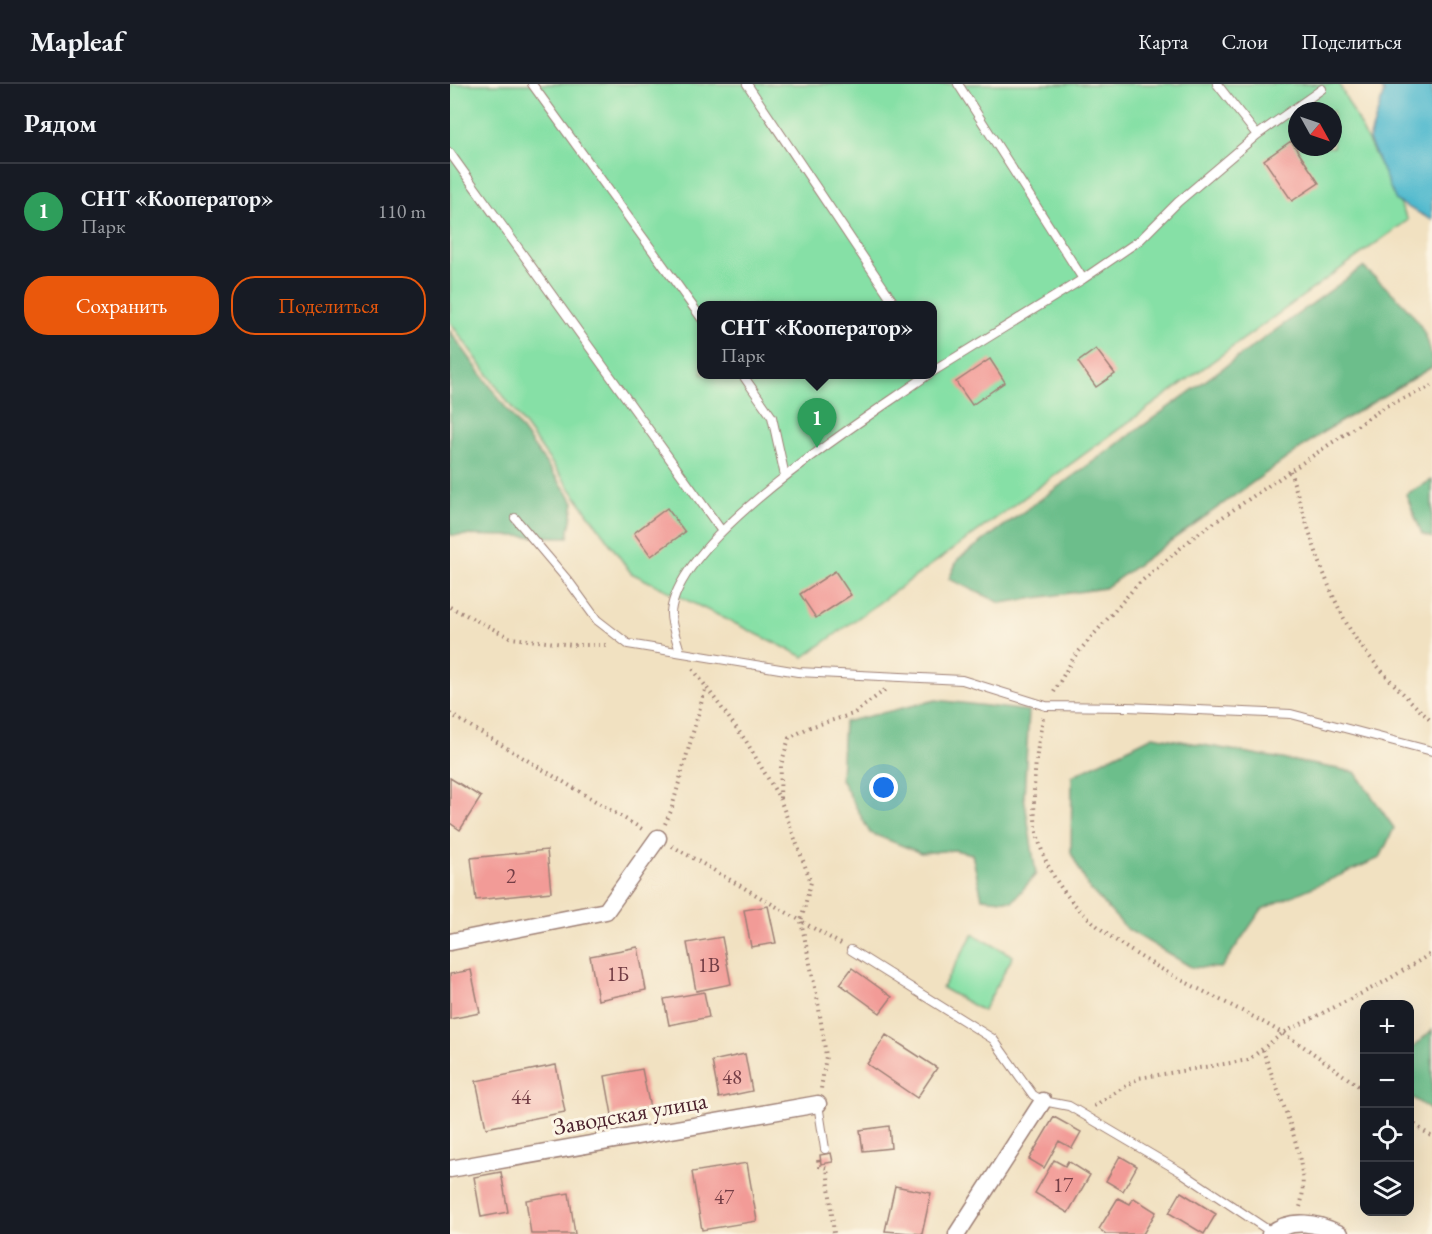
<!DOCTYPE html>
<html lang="ru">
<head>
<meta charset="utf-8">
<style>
	:root { --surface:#171b24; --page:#20242c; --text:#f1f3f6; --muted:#9ea1a6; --line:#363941; --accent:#ea580c }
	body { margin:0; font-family:"EB Garamond",serif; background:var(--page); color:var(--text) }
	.controls { position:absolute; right:18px; bottom:18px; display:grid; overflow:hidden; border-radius:12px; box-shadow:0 6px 24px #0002 }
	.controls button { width:54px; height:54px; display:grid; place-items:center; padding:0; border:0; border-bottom:2px solid var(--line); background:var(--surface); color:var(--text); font:30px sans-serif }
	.compass { position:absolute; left:838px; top:18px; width:54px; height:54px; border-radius:50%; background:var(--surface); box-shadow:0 6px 24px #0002; rotate:130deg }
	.you { position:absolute; left:434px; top:704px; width:21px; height:21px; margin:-15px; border:4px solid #fff; border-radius:50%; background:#1a73e8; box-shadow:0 0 0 9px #1a73e833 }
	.badge { display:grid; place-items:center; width:39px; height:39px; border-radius:50%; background:var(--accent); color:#fff; font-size:20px; font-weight:700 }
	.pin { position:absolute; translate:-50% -50px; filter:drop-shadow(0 2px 3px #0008) }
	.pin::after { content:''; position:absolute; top:32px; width:21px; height:18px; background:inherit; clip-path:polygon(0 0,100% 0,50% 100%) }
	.popup { position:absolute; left:247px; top:217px; width:240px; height:78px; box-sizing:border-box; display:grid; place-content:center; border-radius:12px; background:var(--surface); filter:drop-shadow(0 2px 4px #0005); font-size:20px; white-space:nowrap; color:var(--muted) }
	.popup b { font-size:22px; color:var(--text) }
	.popup::after { content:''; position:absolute; left:50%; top:100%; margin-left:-12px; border:12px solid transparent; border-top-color:var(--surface) }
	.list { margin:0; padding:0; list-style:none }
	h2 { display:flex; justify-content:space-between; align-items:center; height:78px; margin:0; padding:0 24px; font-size:26px }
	h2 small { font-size:20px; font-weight:400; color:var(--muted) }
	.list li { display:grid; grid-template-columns:39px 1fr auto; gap:18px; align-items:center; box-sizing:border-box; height:96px; padding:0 24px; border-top:2px solid var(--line) }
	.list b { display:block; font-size:22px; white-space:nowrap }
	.list p { margin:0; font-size:20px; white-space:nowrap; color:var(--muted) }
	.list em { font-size:20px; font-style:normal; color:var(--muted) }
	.actions { display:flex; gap:12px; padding:18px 24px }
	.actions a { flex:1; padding:14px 0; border:2px solid var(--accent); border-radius:24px; text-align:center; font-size:21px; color:var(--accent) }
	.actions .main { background:var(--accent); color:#fff }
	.icon { flex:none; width:33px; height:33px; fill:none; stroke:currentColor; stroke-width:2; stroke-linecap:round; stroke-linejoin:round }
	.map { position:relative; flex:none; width:982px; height:1150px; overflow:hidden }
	header { display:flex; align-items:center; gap:36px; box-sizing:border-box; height:84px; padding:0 30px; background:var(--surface); border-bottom:2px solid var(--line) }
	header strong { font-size:28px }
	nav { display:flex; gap:33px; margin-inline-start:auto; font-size:21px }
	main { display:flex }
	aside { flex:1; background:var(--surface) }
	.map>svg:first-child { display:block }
	.green { fill:#86e0a6; stroke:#688068; stroke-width:1.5; fill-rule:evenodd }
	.forest { fill:#6cbe8b; stroke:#5b6e5b; stroke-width:1.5 }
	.water { fill:#50b9ce; stroke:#4d6c7c; stroke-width:1.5 }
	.building { fill:#f29b97 }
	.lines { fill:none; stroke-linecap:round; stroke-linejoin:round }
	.lane-casing { stroke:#9e8076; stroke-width:10 }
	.street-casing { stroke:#9e8076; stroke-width:19 }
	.path { stroke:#9e8076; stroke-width:4; stroke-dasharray:1.5 4.5; stroke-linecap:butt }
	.lane { stroke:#fff; stroke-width:8 }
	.street { stroke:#fff; stroke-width:16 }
	.labels { text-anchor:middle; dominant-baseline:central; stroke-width:6; stroke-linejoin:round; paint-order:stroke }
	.number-label { font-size:21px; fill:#743e46 }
	.street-label { font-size:24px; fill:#4a1f2b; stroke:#fcf5e5 }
</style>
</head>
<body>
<header>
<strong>Mapleaf</strong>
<nav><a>Карта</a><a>Слои</a><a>Поделиться</a></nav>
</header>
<main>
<aside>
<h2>Рядом<small></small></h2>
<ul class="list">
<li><span class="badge" style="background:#2e9e5b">1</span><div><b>СНТ «Кооператор»</b><p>Парк</p></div><em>110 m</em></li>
</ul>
<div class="actions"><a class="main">Сохранить</a><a>Поделиться</a></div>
</aside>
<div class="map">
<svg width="982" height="1150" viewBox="0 0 982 1150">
	<rect width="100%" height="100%" fill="#fcf5e5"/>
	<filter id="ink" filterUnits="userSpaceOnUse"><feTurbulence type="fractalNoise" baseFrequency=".0167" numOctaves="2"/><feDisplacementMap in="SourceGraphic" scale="12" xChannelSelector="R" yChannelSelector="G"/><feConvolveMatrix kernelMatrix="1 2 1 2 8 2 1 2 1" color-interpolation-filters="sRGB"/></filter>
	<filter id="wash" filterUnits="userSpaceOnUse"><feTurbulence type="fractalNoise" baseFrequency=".008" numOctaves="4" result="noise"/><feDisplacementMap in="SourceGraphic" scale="24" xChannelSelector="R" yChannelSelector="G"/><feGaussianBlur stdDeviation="1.35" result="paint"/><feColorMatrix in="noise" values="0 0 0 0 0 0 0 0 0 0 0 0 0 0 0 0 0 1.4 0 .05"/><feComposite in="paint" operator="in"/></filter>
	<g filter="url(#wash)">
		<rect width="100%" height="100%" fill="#f1e1c1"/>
		<path class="green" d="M0,0h889l69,136 -604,437 -173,-84 -181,-251zM847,27h36v36h-36zM252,222h230v68h-230z
			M523,850l40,22 -30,55 -41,-23z"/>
		<path class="forest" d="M913,183c31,28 69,54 69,100l-107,64 -220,157 -104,15 -52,-24 9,-20z
			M0,247l124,171 -6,35 -118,-2z
			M982,396v58l-10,-4 -16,-40z
			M486,616l93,11 -5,85 12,78 -23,27 -31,-3 -10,-44 -18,-4 -33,3 -51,-20 -29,-54 3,-57z
			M703,652l202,36 39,56 -14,30 -118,51 -41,59 -30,-1 -64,-38 -38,-41 -18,-35 1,-77z
			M982,946v81l-22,-15v-46z"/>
		<path class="water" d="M928,0h54v136l-36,-19 -27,-61 15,-48z"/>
		<g id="blocks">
			<path class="building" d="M841,57l28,42 -27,18 -28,-41z
				M646,265l19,25 -19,13 -18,-25z
				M540,275l15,23 -33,23 -16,-23z
				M217,424l18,24 -34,24 -17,-23z
				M385,487l16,24 -35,23 -16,-24z
				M0,694l31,19 -21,33 -10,-7z
				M97,766l4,42 -75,8 -5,-42z
				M318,822l8,37 -25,4 -7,-37z
				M272,853l9,47 -35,7 -9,-48z
				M188,863l8,43 -48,10 -8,-44z
				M402,884l40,29 -12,16 -40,-29z
				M21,886l9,43 -30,6v-45z
				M254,908l5,25 -40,8 -5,-26z
				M436,951l51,33 -20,30 -50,-34z
				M295,970l7,37 -33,7 -7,-37z
				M106,981l9,47 -79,16 -10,-47z
				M192,985l8,39 -38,7 -7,-39z
				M604,1033l27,15 -9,16 -13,-7 -15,27 -15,-9z
				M439,1042l2,22 -28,3 -3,-21z
				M381,1069l2,9 -12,2 -1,-9z
				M670,1072l17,10 -14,25 -17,-10z
				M604,1076l11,6 3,-5 22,14 -22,38 -33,-20z
				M297,1079l10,58 -55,9 -10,-58z
				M51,1088l7,40 -27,5 -7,-40z
				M445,1102l36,7 -9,41 -37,-3z
				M731,1108l35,22 -12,20 -35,-21z
				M119,1109l6,41h-44l-5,-34z
				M668,1114l12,6 4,-6 22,14 -13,22h-37l-7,-5z"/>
		</g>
	</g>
	<g filter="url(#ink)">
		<use href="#blocks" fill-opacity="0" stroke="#9e8076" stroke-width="1.5"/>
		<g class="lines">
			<defs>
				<path id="lane" d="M82,0l170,235
					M297,0l149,222
					M508,0l125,195
					M767,0l40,51
					M0,69l271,377
					M482,288l151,-93 57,-39 38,-38 79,-67 65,-46
					M292,290l30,43 13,59
					M65,434l55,65 27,37 31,24 170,28 164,8 84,26 81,1 164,7 141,37
					M230,568c-3,-12 -10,-29 -9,-40 9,-78 195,-193 258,-238
					M401,866l142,89 40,56 10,6 26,5 112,66 90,60
					M368,1020l7,45"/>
				<path id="street" d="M0,858l156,-31 52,-73
					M0,1085l368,-65
					M507,1150l86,-133
					M820,1150c22,-17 47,-11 70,0"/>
			</defs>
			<use href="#lane" class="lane-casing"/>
			<use href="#street" class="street-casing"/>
			<path class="path" d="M840,387c17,52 31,106 58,155 17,31 58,71 84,96
				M0,523l61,31 62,7h33
				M243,585l53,72 34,58 31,83 -10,39 40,23
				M604,608l20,-35 63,-72 59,-50 190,-129 46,-20
				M0,630l192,115
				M593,634c-7,34 -12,74 -7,109 18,112 162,155 246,206 29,17 55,38 82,57
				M330,714l1,-33 8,-27 21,-11 43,-13 32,-24
				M215,740l6,-13 35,-125
				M222,762l129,75 17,81 8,54 -5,33
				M813,966c14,43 50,115 37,157
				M644,1022l45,-28 109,-18 35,-27 101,-51 48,-29
				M960,1037l22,16
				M368,1076l1,6 8,2 7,66"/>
			<use href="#lane" class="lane"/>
			<use href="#street" class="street"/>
		</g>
	</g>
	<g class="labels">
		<g class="number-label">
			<text x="61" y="791">2</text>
			<text x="259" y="880">1В</text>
			<text x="168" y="889">1Б</text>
			<text x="282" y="992">48</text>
			<text x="71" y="1012">44</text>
			<text x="613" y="1100">17</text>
			<text x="274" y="1112">47</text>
		</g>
		<g class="street-label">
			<text transform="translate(180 1029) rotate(-10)">Заводская улица</text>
		</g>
	</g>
</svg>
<div class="controls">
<button>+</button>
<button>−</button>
<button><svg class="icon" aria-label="locate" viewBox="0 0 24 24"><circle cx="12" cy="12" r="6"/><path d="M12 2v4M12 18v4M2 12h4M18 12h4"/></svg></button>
<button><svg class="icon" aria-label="layers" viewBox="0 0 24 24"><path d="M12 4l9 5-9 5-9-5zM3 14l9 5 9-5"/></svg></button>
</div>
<svg class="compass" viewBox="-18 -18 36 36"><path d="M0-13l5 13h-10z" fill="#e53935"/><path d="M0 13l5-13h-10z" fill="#9ea1a6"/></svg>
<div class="you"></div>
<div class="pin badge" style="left:367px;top:364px;background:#2e9e5b">1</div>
<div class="popup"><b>СНТ «Кооператор»</b>Парк</div>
</div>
</main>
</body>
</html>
